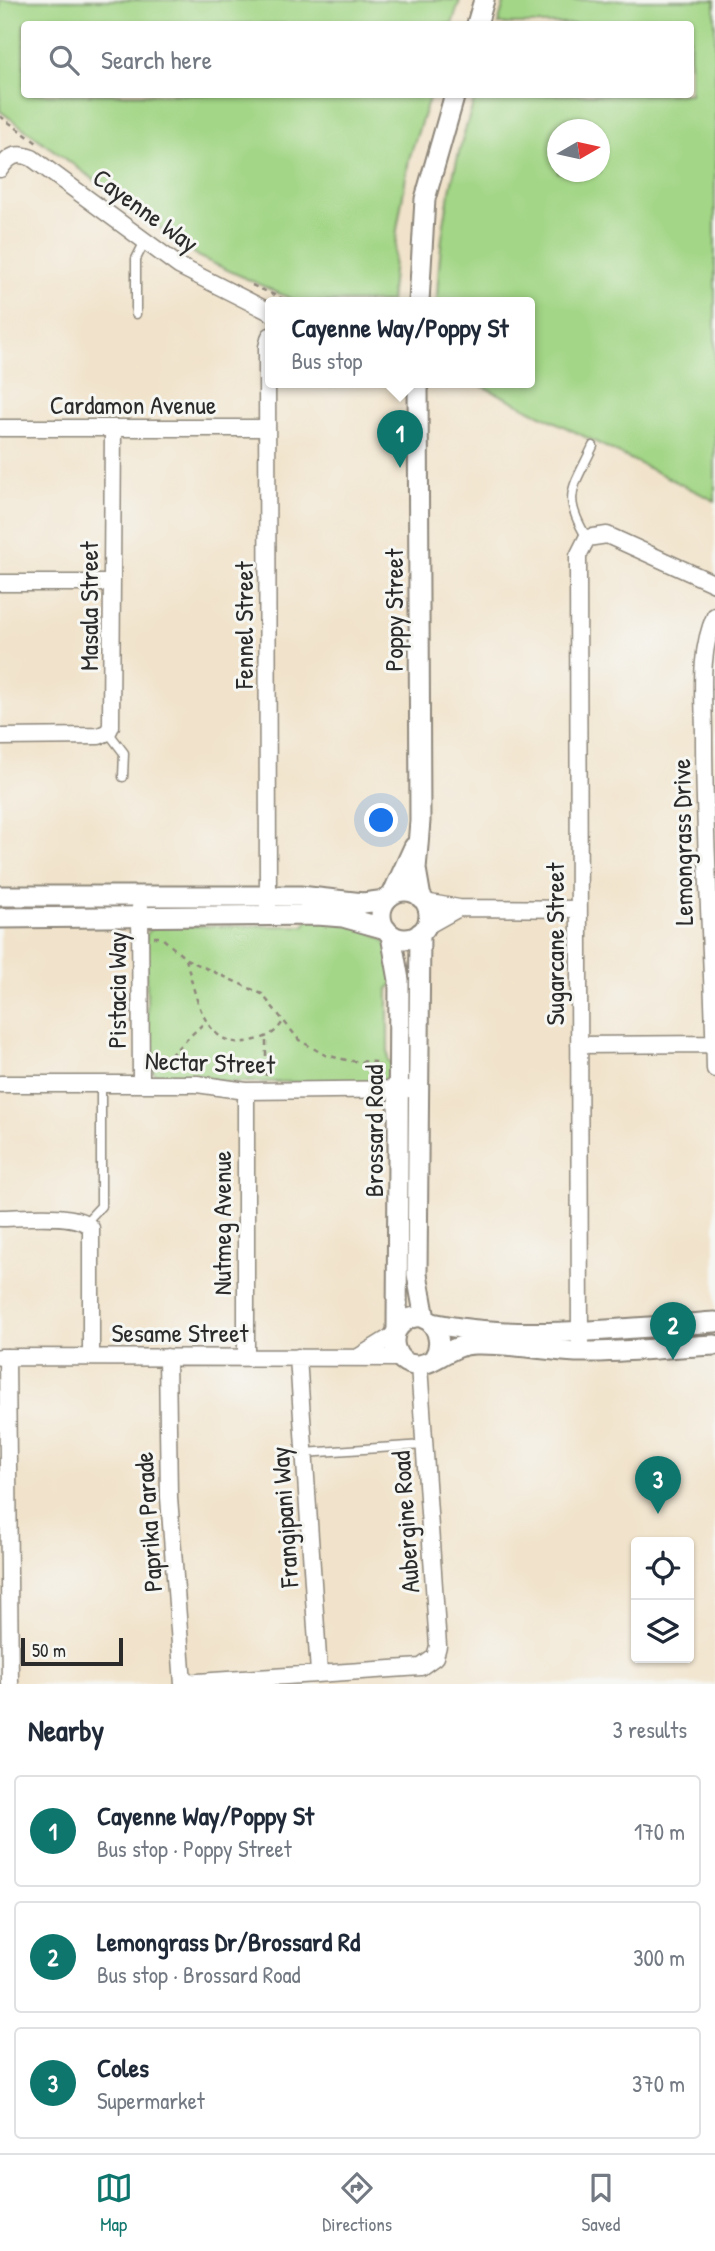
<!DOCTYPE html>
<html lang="en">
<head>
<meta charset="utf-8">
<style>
	:root { --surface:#fff; --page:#f6f6f7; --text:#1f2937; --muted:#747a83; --line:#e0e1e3; --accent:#0f766e }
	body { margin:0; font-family:"Patrick Hand",sans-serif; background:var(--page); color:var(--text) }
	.controls { position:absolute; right:21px; bottom:21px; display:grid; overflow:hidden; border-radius:7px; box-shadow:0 2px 5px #0004 }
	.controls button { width:63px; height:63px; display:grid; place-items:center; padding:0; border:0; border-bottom:2px solid var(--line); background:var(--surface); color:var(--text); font:35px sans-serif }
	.compass { position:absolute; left:547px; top:119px; width:63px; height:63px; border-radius:50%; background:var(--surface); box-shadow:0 2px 5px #0004; rotate:81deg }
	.scale { position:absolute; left:21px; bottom:18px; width:102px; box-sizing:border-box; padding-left:7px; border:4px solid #2b2b2b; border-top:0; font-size:19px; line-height:24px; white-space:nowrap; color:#2b2b2b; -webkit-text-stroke:5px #f6f6f2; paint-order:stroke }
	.you { position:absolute; left:382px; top:821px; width:24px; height:24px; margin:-18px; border:5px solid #fff; border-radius:50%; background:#1a73e8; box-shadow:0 0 0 10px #1a73e833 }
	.badge { display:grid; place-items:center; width:46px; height:46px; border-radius:50%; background:var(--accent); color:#fff; font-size:23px; font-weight:700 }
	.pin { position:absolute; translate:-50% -58px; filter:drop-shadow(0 2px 4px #0008) }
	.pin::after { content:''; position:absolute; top:37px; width:24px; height:21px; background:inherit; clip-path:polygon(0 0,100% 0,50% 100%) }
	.popup { position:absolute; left:265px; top:297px; width:270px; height:91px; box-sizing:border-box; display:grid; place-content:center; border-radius:7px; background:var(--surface); filter:drop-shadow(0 2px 5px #0005); font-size:23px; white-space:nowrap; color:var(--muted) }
	.popup b { font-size:26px; color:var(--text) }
	.popup::after { content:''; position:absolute; left:50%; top:100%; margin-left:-14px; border:14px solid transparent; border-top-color:var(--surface) }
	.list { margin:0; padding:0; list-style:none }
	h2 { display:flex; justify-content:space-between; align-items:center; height:91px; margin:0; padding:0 28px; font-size:30px }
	h2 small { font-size:23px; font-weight:400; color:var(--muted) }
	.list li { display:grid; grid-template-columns:46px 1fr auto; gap:21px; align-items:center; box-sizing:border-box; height:112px; margin:0 14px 14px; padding:0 14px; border:2px solid var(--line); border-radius:7px }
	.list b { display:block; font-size:26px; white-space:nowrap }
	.list p { margin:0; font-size:23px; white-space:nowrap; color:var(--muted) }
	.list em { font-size:23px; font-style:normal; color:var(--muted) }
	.icon { flex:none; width:38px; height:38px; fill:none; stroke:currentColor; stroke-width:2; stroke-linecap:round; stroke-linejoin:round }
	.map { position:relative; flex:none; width:715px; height:1684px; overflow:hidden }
	.search { position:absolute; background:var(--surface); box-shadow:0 2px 5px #0004; left:21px; right:21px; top:21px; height:77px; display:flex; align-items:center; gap:18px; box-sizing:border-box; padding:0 24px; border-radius:7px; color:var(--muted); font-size:26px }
	.sheet { height:469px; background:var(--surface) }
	nav { display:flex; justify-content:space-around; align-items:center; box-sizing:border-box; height:98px; border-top:2px solid var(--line); background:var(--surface); font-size:19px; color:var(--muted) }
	nav a { display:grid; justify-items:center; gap:4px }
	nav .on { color:var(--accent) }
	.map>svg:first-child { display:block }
	.green { fill:#a3d686; stroke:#678058; stroke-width:2; fill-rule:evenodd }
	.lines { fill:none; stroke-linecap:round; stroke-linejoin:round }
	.service-casing { stroke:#8e877b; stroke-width:11 }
	.minor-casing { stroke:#8e877b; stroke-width:19 }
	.tertiary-casing { stroke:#8e877b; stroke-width:23 }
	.path { stroke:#8e877b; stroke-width:2.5; stroke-dasharray:5 5; stroke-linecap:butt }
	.service { stroke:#fff; stroke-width:8 }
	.minor { stroke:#fff; stroke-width:16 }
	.tertiary { stroke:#fff; stroke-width:19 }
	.labels { text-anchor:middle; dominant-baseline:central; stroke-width:6; stroke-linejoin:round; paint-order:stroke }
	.street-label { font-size:26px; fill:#2b2b2b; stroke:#f6f6f2 }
</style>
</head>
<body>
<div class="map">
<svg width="715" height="1684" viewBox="0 0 715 1684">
	<rect width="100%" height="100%" fill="#f6f6f2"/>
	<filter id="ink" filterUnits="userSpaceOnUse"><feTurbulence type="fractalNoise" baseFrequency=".0143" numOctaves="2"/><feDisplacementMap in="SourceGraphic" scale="14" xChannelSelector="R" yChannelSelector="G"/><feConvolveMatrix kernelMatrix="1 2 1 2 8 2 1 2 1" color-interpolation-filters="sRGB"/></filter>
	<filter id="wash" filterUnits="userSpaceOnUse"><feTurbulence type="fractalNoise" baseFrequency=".00686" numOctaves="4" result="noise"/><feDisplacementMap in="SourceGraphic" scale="28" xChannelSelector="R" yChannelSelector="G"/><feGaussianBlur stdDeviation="1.57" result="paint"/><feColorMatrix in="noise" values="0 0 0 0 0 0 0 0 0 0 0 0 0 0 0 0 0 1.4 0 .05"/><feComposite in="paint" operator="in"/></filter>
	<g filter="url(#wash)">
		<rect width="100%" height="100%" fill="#f1e3cb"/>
		<path class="green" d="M0,0h460l-8,24h-428v70l406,1 -21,64 -12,71 -7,72h-92l-97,-44 -201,-147z
			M505,0h210v501l-241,-119h56v-80h-93c2,-74 16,-137 39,-207l214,-1v-70h-192zM558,130h42v42h-42z
			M309,919c18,1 67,9 78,25 6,9 6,26 9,37l-8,8v71l4,4c0,13 -5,17 -18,18h-148l-25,-6 -34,2 -9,-1 -10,-11 -2,-131 4,-6 16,-6 4,3h134z"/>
	</g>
	<g filter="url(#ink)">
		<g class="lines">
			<defs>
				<path id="service" d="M136,314v-55l9,-18
					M587,538c-26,-43 -14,-49 6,-92
					M108,732l16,21 -1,24
					M86,1222l15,-16v-122
					M304,1453l120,-8"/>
				<path id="minor" d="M0,169c10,-14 17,-17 32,-11l147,108 91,46
					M0,428h266
					M0,583h112
					M715,616c-17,38 -11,81 -11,121 0,111 9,221 11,332
					M0,737l99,-1 9,-4 3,-6 2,-297
					M424,902l35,6 120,1
					M140,907l1,176
					M268,907l-1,-560 3,-11
					M425,927l34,-19
					M579,1045l135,-1
					M0,1084h197l49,7 173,-2
					M0,1218c21,0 78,-7 91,10v128
					M580,1352l-2,-796 9,-18 20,-3 108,49
					M246,1356v-265
					M360,1356l34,-21
					M0,1357l401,1
					M7,1357l3,327
					M167,1357l2,140 14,187
					M298,1357l21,316
					M183,1683l238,-16 14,-10 3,-11 -19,-281"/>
				<path id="tertiary" d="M477,24l7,-24
					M419,302l6,-103 30,-105
					M418,382l2,439 -4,48 5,29
					M381 915a24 24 0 1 1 48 0a24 24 0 1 1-48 0Z
					M392,895l22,-48
					M0,896h300l63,7 23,-3
					M0,918l317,-3 26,2 43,12
					M420,933l-3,341 8,45
					M391,935l8,45 -2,348
					M432,1323c86,19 195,5 283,-1
					M434,1358c14,-21 -6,-54 -30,-36 -18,13 -10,42 12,43 16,1 35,-21 59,-21 33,-1 68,6 101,8 46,1 93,-5 139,-7"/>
			</defs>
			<use href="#service" class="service-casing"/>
			<use href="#minor" class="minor-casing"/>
			<use href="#tertiary" class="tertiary-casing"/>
			<path class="path" d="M0,116l37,27
				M252,285l38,17
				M154,937h7l25,22 76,35 37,46 26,15 26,6 28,1v13
				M186,959c9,33 17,93 65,82 14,-3 23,-6 31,-18
				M154,1066l6,-1 46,-44
				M266,1076v-39"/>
			<use href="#service" class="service"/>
			<use href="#minor" class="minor"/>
			<use href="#tertiary" class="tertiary"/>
		</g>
	</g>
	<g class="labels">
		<g class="street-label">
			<text transform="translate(146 210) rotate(36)">Cayenne Way</text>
			<text x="133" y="404">Cardamon Avenue</text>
			<text transform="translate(88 606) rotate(-90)">Masala Street</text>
			<text transform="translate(393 610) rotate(-90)">Poppy Street</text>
			<text transform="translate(243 625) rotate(-90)">Fennel Street</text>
			<text transform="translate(682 842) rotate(-91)">Lemongrass Drive</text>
			<text transform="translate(554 944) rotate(-90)">Sugarcane Street</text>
			<text transform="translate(116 990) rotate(-90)">Pistacia Way</text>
			<text transform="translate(210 1062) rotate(2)">Nectar Street</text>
			<text transform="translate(373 1131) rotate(-90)">Brossard Road</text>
			<text transform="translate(221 1223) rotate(-90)">Nutmeg Avenue</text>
			<text x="180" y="1332">Sesame Street</text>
			<text transform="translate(284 1517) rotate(-94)">Frangipani Way</text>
			<text transform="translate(148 1522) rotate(-94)">Paprika Parade</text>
			<text transform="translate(405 1522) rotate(-94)">Aubergine Road</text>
		</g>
	</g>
</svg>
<div class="controls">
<button><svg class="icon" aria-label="locate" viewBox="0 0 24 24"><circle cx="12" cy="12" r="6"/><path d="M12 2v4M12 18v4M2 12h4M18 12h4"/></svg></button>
<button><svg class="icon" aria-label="layers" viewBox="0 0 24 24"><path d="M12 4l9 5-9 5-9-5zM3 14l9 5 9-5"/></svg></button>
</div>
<svg class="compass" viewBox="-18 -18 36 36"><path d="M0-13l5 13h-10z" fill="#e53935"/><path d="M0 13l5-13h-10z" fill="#747a83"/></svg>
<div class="scale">50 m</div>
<div class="you"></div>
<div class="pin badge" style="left:400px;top:468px">1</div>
<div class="popup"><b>Cayenne Way/Poppy St</b>Bus stop</div>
<div class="pin badge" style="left:673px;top:1360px">2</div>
<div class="pin badge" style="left:658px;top:1514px">3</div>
<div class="search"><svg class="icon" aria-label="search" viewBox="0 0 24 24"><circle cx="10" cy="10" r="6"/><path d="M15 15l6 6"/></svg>Search here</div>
</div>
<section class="sheet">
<h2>Nearby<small>3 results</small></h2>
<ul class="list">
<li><span class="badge">1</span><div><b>Cayenne Way/Poppy St</b><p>Bus stop · Poppy Street</p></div><em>170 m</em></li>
<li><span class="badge">2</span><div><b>Lemongrass Dr/Brossard Rd</b><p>Bus stop · Brossard Road</p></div><em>300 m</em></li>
<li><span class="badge">3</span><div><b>Coles</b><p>Supermarket</p></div><em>370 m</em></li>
</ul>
</section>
<nav>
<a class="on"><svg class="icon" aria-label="map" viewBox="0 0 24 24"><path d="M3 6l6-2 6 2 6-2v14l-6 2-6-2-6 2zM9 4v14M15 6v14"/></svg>Map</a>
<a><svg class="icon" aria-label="directions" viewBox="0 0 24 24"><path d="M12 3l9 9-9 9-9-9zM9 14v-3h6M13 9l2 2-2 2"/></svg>Directions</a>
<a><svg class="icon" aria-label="saved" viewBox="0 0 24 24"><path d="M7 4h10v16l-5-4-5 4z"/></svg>Saved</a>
</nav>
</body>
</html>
